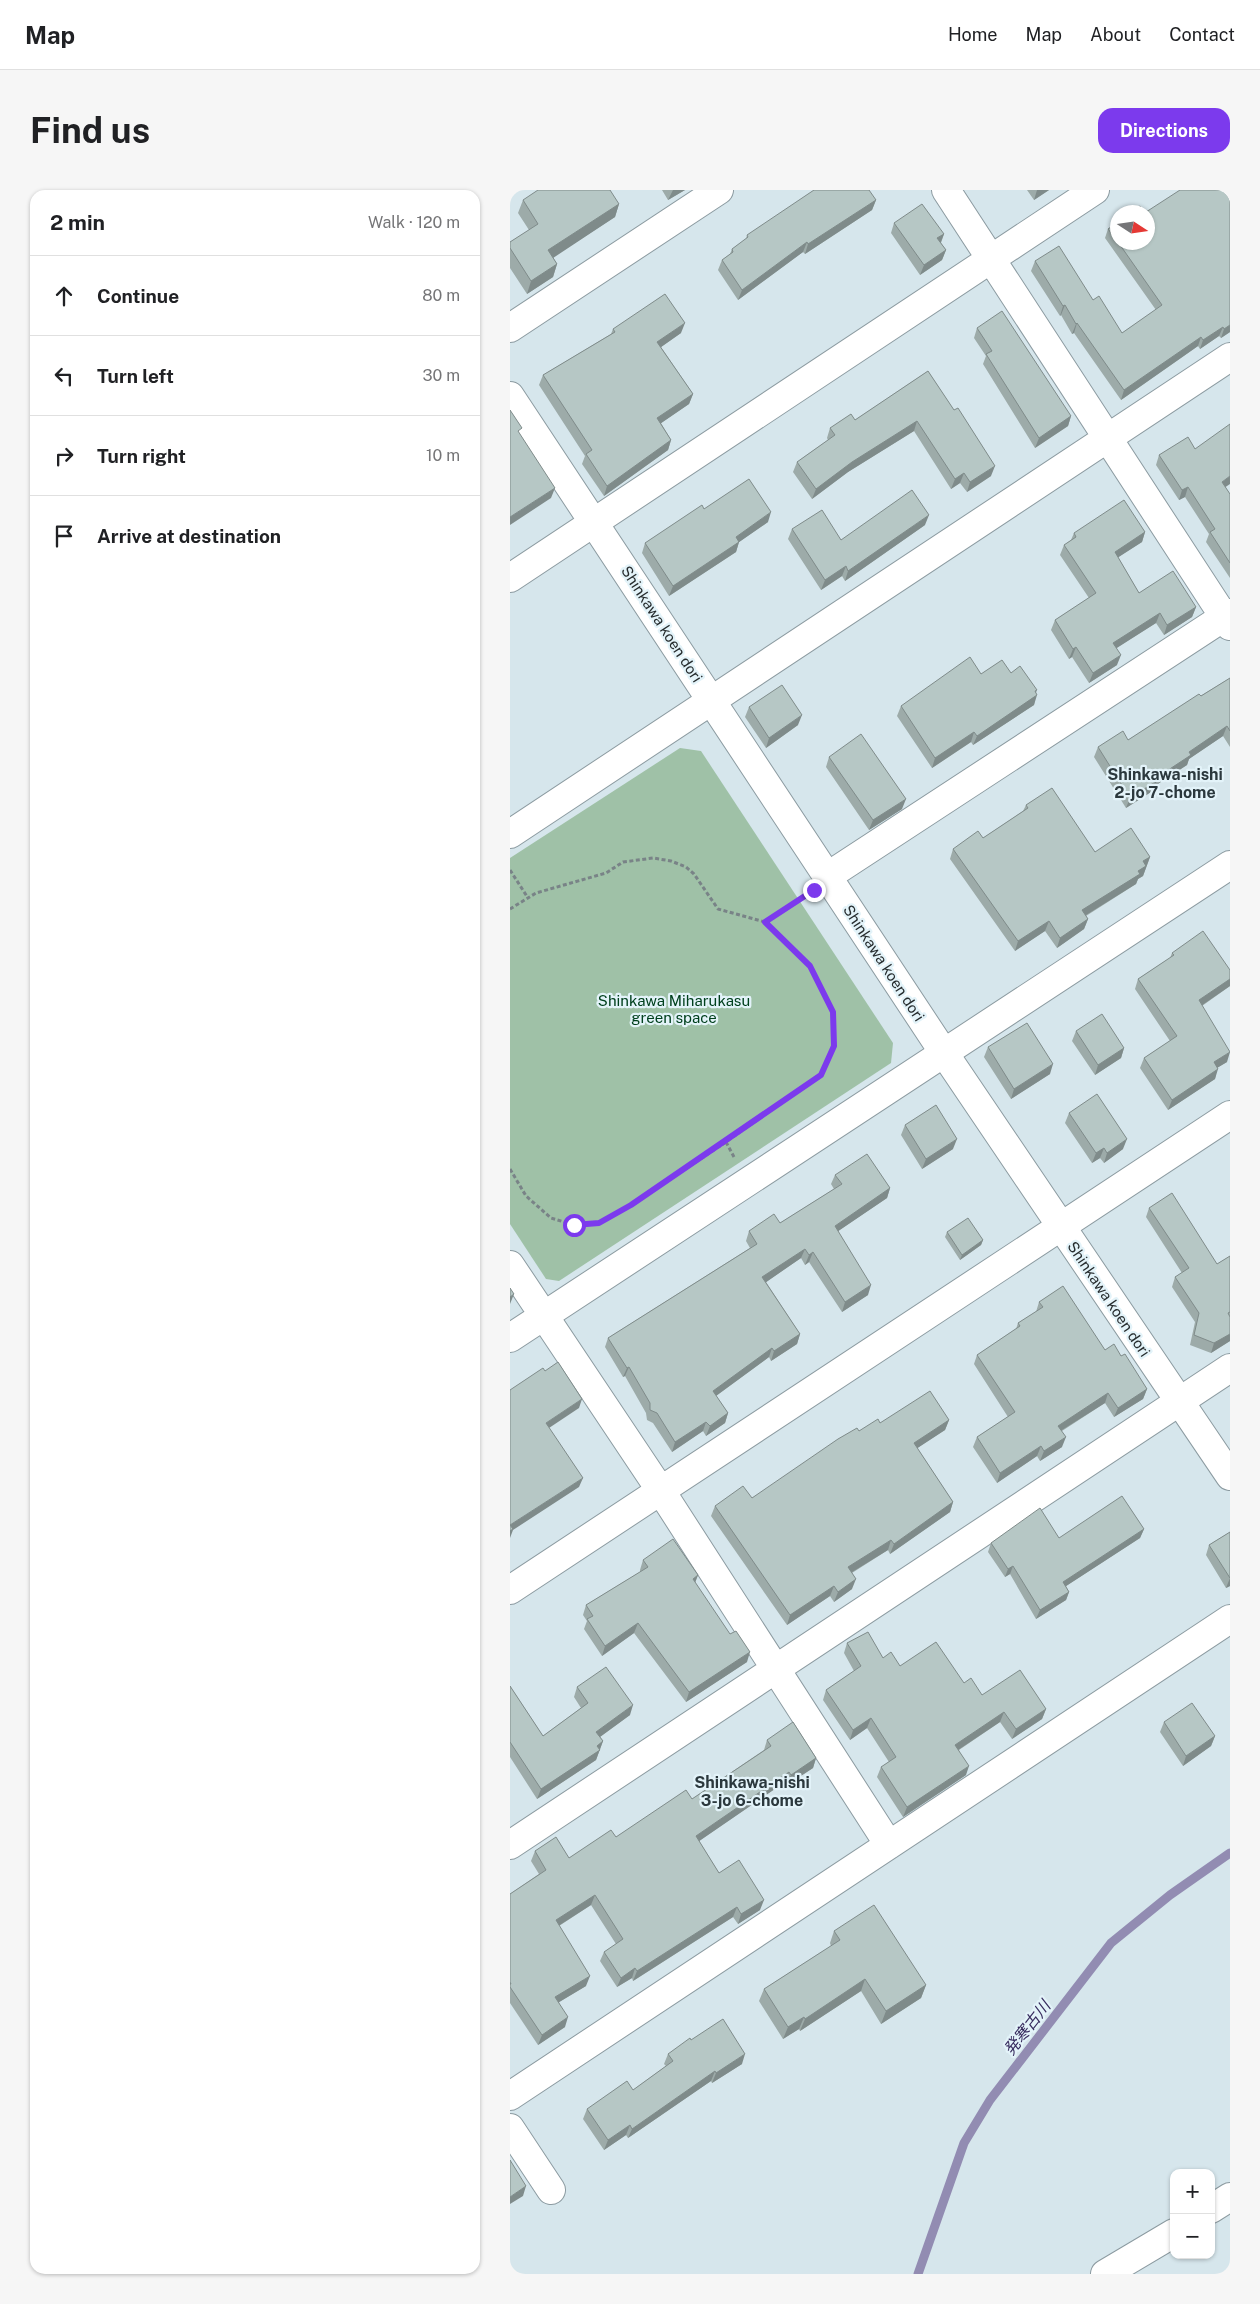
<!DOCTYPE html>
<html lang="en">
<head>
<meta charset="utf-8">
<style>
	:root { --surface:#fff; --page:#f6f6f6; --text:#202124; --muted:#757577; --line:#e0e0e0; --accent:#7c3aed }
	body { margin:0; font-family:"Public Sans","Noto Sans JP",sans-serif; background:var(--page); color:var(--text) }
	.controls { position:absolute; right:15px; bottom:15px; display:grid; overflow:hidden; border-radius:10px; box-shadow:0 1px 4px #0004 }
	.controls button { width:45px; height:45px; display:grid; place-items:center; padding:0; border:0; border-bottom:1px solid var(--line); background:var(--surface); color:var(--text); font:25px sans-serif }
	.compass { position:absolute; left:600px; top:15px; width:45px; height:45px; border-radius:50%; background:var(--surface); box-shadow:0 1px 4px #0004; rotate:102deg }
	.stop { position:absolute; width:15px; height:15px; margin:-11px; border:4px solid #7c3aed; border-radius:50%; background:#fff }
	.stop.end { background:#7c3aed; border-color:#fff; box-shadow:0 1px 5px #0008 }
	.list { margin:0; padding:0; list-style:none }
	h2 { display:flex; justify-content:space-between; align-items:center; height:65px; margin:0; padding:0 20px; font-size:21px }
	h2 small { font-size:16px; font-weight:400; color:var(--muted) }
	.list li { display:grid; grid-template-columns:32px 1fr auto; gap:15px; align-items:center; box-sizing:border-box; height:80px; padding:0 20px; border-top:1px solid var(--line) }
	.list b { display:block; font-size:19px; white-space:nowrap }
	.list em { font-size:16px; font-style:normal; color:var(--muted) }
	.icon { flex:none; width:28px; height:28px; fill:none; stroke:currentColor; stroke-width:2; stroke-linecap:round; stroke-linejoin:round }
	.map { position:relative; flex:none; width:720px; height:2084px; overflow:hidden; border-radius:15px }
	header { display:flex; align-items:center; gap:30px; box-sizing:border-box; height:70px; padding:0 25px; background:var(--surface); border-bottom:1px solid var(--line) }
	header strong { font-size:24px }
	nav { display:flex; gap:28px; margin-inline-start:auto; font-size:18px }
	.intro { display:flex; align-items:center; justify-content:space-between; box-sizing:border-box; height:120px; padding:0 30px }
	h1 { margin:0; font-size:35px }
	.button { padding:12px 22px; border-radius:15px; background:var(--accent); color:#fff; font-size:18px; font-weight:700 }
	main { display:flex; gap:30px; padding:0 30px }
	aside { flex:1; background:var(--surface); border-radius:15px; box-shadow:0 1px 4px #0004 }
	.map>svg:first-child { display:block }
	.green { fill:#9fc1a7 }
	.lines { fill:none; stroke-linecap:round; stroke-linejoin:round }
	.stream { stroke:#928cb2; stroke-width:9 }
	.street-casing { stroke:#8c9ba1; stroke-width:30 }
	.secondary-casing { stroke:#8c9ba1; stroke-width:30 }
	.path { stroke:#798387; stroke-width:3; stroke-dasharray:4 2.5; stroke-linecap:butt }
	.street { stroke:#fff; stroke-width:28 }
	.secondary { stroke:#fff; stroke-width:28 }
	.wall { fill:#9daba9 }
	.shaded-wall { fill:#7f8b8a }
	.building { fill:#b6c7c5; stroke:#7f8b8a }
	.route { stroke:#7c3aed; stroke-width:6 }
	.labels { text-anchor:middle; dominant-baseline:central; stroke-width:4.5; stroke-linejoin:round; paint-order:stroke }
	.street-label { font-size:15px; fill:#262c2e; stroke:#e3f3f9 }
	.park-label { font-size:15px; fill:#00401d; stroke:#e3f3f9 }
	.neighbourhood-label { font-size:16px; font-weight:bold; fill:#2b383d; stroke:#e3f3f9 }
	.water-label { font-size:16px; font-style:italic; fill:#372c5e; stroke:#e3f3f9 }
</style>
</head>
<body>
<header>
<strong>Map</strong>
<nav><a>Home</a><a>Map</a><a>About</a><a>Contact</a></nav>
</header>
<div class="intro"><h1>Find us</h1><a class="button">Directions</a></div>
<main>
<aside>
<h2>2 min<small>Walk · 120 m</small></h2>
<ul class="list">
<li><svg class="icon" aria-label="ahead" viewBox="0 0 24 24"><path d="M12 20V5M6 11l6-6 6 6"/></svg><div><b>Continue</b></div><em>80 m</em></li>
<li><svg class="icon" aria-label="left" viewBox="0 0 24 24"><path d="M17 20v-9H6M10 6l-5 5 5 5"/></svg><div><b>Turn left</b></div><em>30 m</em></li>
<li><svg class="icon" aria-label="right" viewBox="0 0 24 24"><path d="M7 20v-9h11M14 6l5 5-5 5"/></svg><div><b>Turn right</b></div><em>10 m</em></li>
<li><svg class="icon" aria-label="arrive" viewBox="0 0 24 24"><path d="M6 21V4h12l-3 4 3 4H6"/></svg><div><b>Arrive at destination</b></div></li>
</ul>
</aside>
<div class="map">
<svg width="720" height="2084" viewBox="0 0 720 2084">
	<rect width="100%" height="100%" fill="#d6e6ec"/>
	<path class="green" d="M170,558l21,3 192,292 -2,20 -332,218 -13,-2 -36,-55v-366z"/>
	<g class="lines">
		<path class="stream" d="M408,2084l46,-131 26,-43 121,-157 59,-48 60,-42"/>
		<defs>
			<path id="street" d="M436,0l284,436
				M0,138l209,-138
				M0,388l585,-388
				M0,644l720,-477
				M318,686l402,-263
				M0,1075l151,226 228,354
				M0,1148l720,-473
				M0,1400l720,-475
				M0,1655l720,-477
				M0,1906l720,-477
				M0,1938l41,62"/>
			<path id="secondary" d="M0,206l434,657 286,423
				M701,2019l19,-12
				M595,2084l69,-41"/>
		</defs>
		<use href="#street" class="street-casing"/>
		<use href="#secondary" class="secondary-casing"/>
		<path class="path" d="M0,680l18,28
			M0,719l26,-16 70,-20 17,-11 30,-4 18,3 15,6 8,7 24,35 47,13
			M216,952l8,15
			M0,979l16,27 25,22 23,7 25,-2 32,-18 95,-63 95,-67 13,-29 -1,-33 -23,-47 -45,-44 41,-26"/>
		<use href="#street" class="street"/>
		<use href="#secondary" class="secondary"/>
	</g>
	<path class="wall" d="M152,0h23l-17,10z
		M517,0h22l-15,10z
		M720,0v142l-9,6 -2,-2 -19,13 -2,-3 -77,54 -47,-67 -2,1 -11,-19 -1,1 -29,-45 4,-10 58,39 29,33 34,-23 -51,-72 3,-9z
		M13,10l96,4 -4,13 -62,40 4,7 -4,13 -26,17 -17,-26v-26l19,-12 -11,-17z
		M366,10l-4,10 -67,44 -2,-2 -65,48 -20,-30 4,-10 8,-6 2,-5 14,-10 1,-4z
		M384,33l50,11 -3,9 5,7 -4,10 -22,15 -29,-42z
		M467,138l94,88 -3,10 -33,22 -52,-84 3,-8 -12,-18z
		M103,139l68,4 -20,14 32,47 -4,10 -28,19 10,17 -3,10 -64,46 -22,-32 3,-8 -46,-71 4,-10 68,-41z
		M418,181l63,105 -24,16 -7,-9 -9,6 -37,-58 -66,41 -36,27 -19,-27 4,-10 31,-22 -1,-2 3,-10 25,-8z
		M685,259l30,38 5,7v84l-24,-36 3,-8 -24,-37 -6,3 -23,-35 3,-10z
		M194,319l64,13 -29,20 -3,10 -67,44 -27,-43 3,-10z
		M415,335l-80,56 -3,-5 -21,14 -33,-51 4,-10 49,11z
		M635,342l-3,10 -24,15 21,36 57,14 -4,10 -28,18 -8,-12 -40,25 1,17 -28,18 -17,-26 -3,2 -18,-29 4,-10 34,-22 -29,-43 4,-10 7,-5 3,-7z
		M501,483l25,19 -2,13 -61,40 -2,-3 -39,26 -35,-52 4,-10 80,-32z
		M720,488v69l-7,-11 -34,23 -2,6 -34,22 -2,5 -25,16 -32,-51 4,-10 30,-7z
		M239,517l49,18 -32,23 -21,-31z
		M319,567l73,52 -33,21 -43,-63z
		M516,615l69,47 55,5 -7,19 -5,3 -2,5 -50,32 2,3 -4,10 -27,19 -12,-17 -30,20 -65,-92 3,-10 30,-11 40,-27z
		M662,763l58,17v16l-28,20 25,56 -10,6 -2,11 -47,31 -28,-42 4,-10 26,-17 -35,-52 3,-10 32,-21z
		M566,841l48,17 -3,10 -26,17 -23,-34z
		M478,857l62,27 -39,25 -27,-42z
		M559,923l54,36 -19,14 -4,-5 -8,5 -27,-40z
		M395,935l48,24 -31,20 -21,-34z
		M325,985l55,13 -3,10 -49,33 30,64 -26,17 -33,-50 -4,3 -4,-7 -35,24 34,52 -3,10 -26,17 -2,-4 -53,39 12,17 -3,10 -19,13 -3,-5 -31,21 -19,-29 -6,-3 -1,-7 -21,-37 -2,1 -18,-30 3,-9 142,-90 -4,-7 3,-10 31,-8 54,-34 -3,-5z
		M639,1018l68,56 13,-8v85l-19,12 -21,-8 5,-23 -23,-35 3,-10 7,-4 -36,-56z
		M437,1042l36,8 -2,5 -21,15 -15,-23z
		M529,1112l66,48 16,6 26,33 -4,10 -29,18 -9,-14 -43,28v16l-22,14 -3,-5 -40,27 -24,-36 4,-10 31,-20 -34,-53 3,-9 39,-26 2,-6 18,-11z
		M439,1230l-4,10 -28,18 36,54 -3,10 -60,42 -2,-4 -36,23v16l-18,13 -4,-6 -43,29 -76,-109 4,-10 37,-8 107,-67 21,-8z
		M634,1339l-4,9 -74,48 3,6 -3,8 -30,19 -26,-45 -5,3 -17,-25 3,-9 68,-5z
		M720,1342v54l-4,2 -20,-33 3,-10z
		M133,1370l55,15 -3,8 52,79 -61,40 -52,-69 -32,23 -18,-27 3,-8 -4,-6 3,-10 54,-33v-2z
		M337,1453l36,15 17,8 64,17 18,12 64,14 -4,10 -30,20 -12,-17 -41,28 7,25 -63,42 -26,-40 4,-10 8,-5 -22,-34 -17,12 -27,-40 3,-10 28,-19 -10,-18z
		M0,1496l33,50 38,-28 -7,-11 3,-10 53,28 -30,22 3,4 -7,19 -59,39 -27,-42z
		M654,1532l51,14 -4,10 -28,20 -23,-34z
		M257,1550l49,18 -3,10 -26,17 -2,-3 -86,59 20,32 41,37 -22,14 -5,-7 -100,64 -1,-3 -15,9 -17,-26 4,-9 12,-8 -25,-39 -32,21 27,60 -27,16 6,25 -27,18 -28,-42v-109l29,-20 -8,-13 4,-10 34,7 47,-21 76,-38 72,-49z
		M324,1741l92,54 -5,13 -40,26 -20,-33 -61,40 -1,-2 -16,10 -24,-38 5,-12 67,-43 -1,-3z
		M181,1850l51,24 -30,19 -1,-2 -83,57 -2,-3 -22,15 -21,-31 4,-10 46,-19 33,-24 -2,-2 4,-10z"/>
	<path class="shaded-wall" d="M163,0h12l-17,10z
		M527,0h12l-15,10z
		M366,10l-4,10 -67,44 3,-10z
		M109,14l-4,13 -71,47 4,-14z
		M434,44l-4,10 -3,-6z
		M297,52l-4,10 -65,48 4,-10z
		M436,60l-4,10 -22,15 4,-10z
		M47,74l-4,13 -26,17 4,-13z
		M555,115l-4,10 -1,1 3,-10z
		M175,133l-4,10 -27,19 3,-10z
		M567,133l-3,10 -2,1 4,-10z
		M720,135v7l-9,6 3,-9z
		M713,137l-4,9 -19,13 3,-9z
		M691,147l-3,9 -77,54 3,-10z
		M183,204l-4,10 -35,24 3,-10z
		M561,226l-3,10 -33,22 4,-10z
		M407,231l-3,10 -66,41 -36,27 4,-10 36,-27z
		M161,250l-3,10 -64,46 3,-10z
		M485,276l-4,10 -24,16 3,-10z
		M454,283l-4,10 -9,6 4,-10z
		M720,286v8l-12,8 4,-10z
		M678,297l-3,10 -6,3 3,-10z
		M45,298l-4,10 -41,27v-8z
		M261,322l-3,10 -36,25 4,-10z
		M419,325l-4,10 -80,56 3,-10z
		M635,342l-3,10 -31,20 4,-10z
		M229,352l-3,10 -67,44 4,-10z
		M336,376l-4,10 -21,14 4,-10z
		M686,417l-4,10 -28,18 3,-10z
		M650,423l-4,10 -47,30 4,-10z
		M566,457l-4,10 -3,2 4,-10z
		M611,465l-4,10 -28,18 4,-10z
		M527,500l-3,7 3,-2 -3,10 -61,40 4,-9z
		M292,525l-4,10 -32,23 3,-10z
		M717,536l-4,10 -34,23 -2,6 -34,22 -2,5 -25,16 4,-10 23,-18 36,-28z
		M464,542l-3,10 -39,26 3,-10z
		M396,609l-4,10 -33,21 4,-10z
		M640,667l-7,19 -5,3 -2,5 -58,36 4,-10 61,-49z
		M578,729l-4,10 -27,19 3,-10z
		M539,731l-4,10 -30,20 3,-10z
		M720,789v7l-35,24 4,-10z
		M614,858l-3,10 -26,17 3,-10z
		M720,862l-3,10 -17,10 4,-10z
		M543,874l-3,10 -39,25 3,-10z
		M708,879l-3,10 -47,31 4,-10z
		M447,949l-4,10 -31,20 4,-10z
		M617,949l-4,10 -19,14 3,-10z
		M594,958l-4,10 -8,5 4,-10z
		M380,998l-3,10 -56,38 4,-10z
		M473,1050l-2,5 -21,15 2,-5z
		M295,1059l-4,9 -42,29 3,-10z
		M303,1062l-4,10 -4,3 4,-10z
		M361,1095l-3,10 -26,17 3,-10z
		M4,1104l-4,10v-7z
		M290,1144l-3,10 -26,17 3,-10z
		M720,1144v7l-19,12 3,-10z
		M262,1158l-3,9 -60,44 4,-10z
		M119,1177l-4,9 -2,1 4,-9z
		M637,1199l-4,10 -29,18 4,-9z
		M598,1203l-3,10 -51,32 4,-9z
		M72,1209l-3,9 -36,24 3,-9z
		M218,1223l-3,10 -19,13 4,-10z
		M439,1230l-4,10 -35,23 4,-10z
		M196,1232l-3,9 -31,21 3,-10z
		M556,1247l-4,10 -22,14 4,-10z
		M531,1256l-4,10 -40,27 3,-10z
		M73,1288l-4,9 -66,43 -3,8v-13z
		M443,1312l-3,10 -60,42 4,-10z
		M634,1339l-4,9 -80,52 3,-8z
		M381,1350l-3,10 -44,27 4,-10z
		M503,1376l-3,8 -5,3 3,-8z
		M188,1385l-4,10 -1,-6z
		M720,1388v8l-4,2z
		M346,1389l-4,10 -18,13 4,-10z
		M324,1396l-4,10 -43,29 3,-10z
		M559,1402l-3,8 -30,19 4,-9z
		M128,1433l-4,10 -32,23 3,-10z
		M240,1462l-3,10 -61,40 3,-10z
		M123,1515l-3,10 -37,27 3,-10z
		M536,1519l-4,10 -30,20 4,-10z
		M494,1522l-4,10 -48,32 3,-9z
		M361,1528l-4,10 -17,12 3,-10z
		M705,1546l-4,10 -28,20 3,-10z
		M93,1551l-7,19 -59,39 4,-10z
		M306,1568l-3,10 -26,17 4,-10z
		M459,1576l-3,9 -63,42 4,-10z
		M279,1582l-4,10 -93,64 4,-10z
		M85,1705l-4,10 -39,25 4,-10z
		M254,1710l-4,10 -22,14 3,-10z
		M227,1717l-4,10 -100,64 4,-10z
		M125,1778l-3,10 -15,9 4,-9z
		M80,1786l-4,10 -35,21 4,-10z
		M355,1789l-4,12 -61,40 5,-12z
		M416,1795l-5,13 -40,26 5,-13z
		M58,1827l-3,10 -27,18 4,-10z
		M294,1827l-5,12 -16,10 5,-12z
		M235,1864l-3,10 -30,19 4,-10z
		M205,1881l-4,10 -83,57 4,-9z
		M120,1935l-4,10 -22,15 4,-10z
		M16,1996l-3,10 -13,8v-7z"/>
	<path class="building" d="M28,0h72l9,14 -71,46 9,14 -26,17 -21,-33v-6l28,-18 -15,-24z
		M304,0h55l7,10 -68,44 -1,-2 -65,48 -20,-30 11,-8 -1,-3 16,-12 -1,-2z
		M670,0h50v135l-6,4 -1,-2 -20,13 -2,-3 -77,53 -47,-67 -1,1 -11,-19 -2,1 -28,-45 24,-15 34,54 6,-4 23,37 40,-28 -44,-63h30v-30h-2z
		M412,14l22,30 -7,4 9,12 -22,15 -30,-42z
		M630,16l5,6h-14z
		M608,32v20l-10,-13z
		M155,104l20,29 -28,19 36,52 -36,24 14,22 -64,46 -21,-32 6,-4 -49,-75 72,-43 -2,-3z
		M492,121l69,105 -32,22 -53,-84 6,-3 -15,-23z
		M418,181l26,39 4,-2 37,58 -25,16 -6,-9 -9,6 -38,-58 -65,41 -36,27 -19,-27 38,-27 -5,-7 21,-14 4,6z
		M0,220l12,18 -4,3 37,57 -45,29z
		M720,234v52l-8,6 8,12v69l-20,-31 5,-3 -27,-42 -6,3 -23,-35 29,-18 7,12z
		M239,289l22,33 -35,25 3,5 -66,44 -28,-43 57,-38 2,4z
		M402,300l17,25 -81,56 -2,-5 -21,14 -33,-51 30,-19 19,30z
		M614,310l21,32 -30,20 24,41 34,-22 23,36 -29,18 -7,-12 -47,30 8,12 -28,18 -17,-26 -3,2 -18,-29 41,-27 -32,-48 12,-8 -2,-4z
		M460,467l11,17 21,-14 9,13 9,-7 17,24 -2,1 2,4 -60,41 -3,-4 -39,26 -34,-52z
		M720,488v53l-3,-5 -38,26 2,3 -38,25 2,2 -25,16 -32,-51 25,-16 5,9 71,-46 2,2z
		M272,495l20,30 -33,23 -20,-31z
		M351,544l45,65 -33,21 -44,-63z
		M542,598l43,64 36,-24 19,29 -7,4 3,5 -8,5 2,3 -58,36 6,9 -28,19 -11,-17 -31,20 -65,-92 25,-18 5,7 45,-30 -2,-3z
		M693,741l27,39v9l-31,21 31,52 -16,10 4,7 -46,31 -28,-42 33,-22 -39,-57 36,-24 -2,-2z
		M592,824l22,34 -26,17 -22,-34z
		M517,833l26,41 -39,25 -26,-42z
		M587,904l30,45 -20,14 -3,-5 -8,5 -27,-40z
		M426,915l21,34 -31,20 -21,-34z
		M357,964l23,34 -55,38 36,59 -26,17 -32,-50 -4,3 -4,-6 -43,28 38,57 -26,17 -2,-3 -59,43 15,22 -18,13 -4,-4 -31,20 -18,-29 -7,-3v-7l-21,-36 -2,1 -19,-30 149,-94 -8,-13 25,-17 6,9 62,-39 -7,-9z
		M662,1003l45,71 13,-8v56l-2,1 2,4v17l-16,9 -20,-8 5,-22 -24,-36 14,-9 -40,-60z
		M458,1028l15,22 -21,15 -15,-23z
		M553,1096l42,64 9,-6 7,12 4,-2 22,35 -29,19 -10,-15 -50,33 8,11 -22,14 -3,-5 -41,27 -23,-36 38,-25 -38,-57 43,-29 -2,-3 25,-16 -4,-5z
		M0,1098l4,6 -4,3z
		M48,1172l24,37 -36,24 37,55 -73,47 3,4 -3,2v-141l33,-22 2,3z
		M420,1201l19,29 -35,23 39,59 -59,42 -3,-4 -43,27 8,12 -18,13 -4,-6 -44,29 -75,-109 28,-20 9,12 86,-59 19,-11 2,3 19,-12 2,4z
		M612,1306l22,33 -81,53 6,10 -29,18 -27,-44 -5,3 -17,-26 49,-35 19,30z
		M720,1342v46l-21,-33z
		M163,1349l25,36 -5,4 37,55 6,-3 14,21 -61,40 -51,-69 -33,23 -18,-27 6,-3 -7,-11 62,-38 -5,-7z
		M358,1442l15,26 8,-6 9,14 36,-24 28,41 7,-5 11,17 38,-25 26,39 -30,20 -12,-17 -49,33 14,21 -62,41 -26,-40 15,-10 -25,-39 -18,12 -27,-40 35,-24 -14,-23z
		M96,1477l27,38 -37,27 7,9 -6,5 3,4 -59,39 -31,-47v-56l33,50 45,-33 -11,-16z
		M682,1513l23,33 -29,20 -22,-34z
		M283,1532l23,36 -25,17 -2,-3 -93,64 23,37 20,-13 25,40 -23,14 -4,-7 -100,64 -2,-3 -14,10 -17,-26 19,-13 -28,-44 -39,25 34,56 -35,21 13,20 -26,18 -32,-48v-3h1l-1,-2v-88l36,-24 -11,-19 21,-14 13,21 42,-28 5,7 70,-47 6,9 79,-53 -4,-6z
		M364,1715l52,80 -40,26 -21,-32 -60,40 -1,-2 -16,10 -24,-38 76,-49 -6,-9z
		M213,1829l22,35 -29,19 -1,-2 -83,58 -2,-4 -22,15 -21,-31 40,-28 6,9 40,-29 -5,-7 22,-16 1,2z
		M0,1970l16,26 -16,11z"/>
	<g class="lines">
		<path class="route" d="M64,1035l25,-2 32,-18 190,-130 13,-29 -1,-34 -23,-46 -45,-44 49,-32"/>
	</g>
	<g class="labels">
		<g class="street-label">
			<text transform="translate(152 434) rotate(57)">Shinkawa koen dori</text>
			<text transform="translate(374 773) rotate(57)">Shinkawa koen dori</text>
			<text transform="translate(599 1109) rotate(56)">Shinkawa koen dori</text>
		</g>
		<g class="park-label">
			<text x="164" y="810">Shinkawa Miharukasu<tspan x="164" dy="17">green space</tspan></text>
		</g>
		<g class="neighbourhood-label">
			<text x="655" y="584">Shinkawa-nishi<tspan x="655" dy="18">2-jo 7-chome</tspan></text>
			<text x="242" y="1592">Shinkawa-nishi<tspan x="242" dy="18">3-jo 6-chome</tspan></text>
		</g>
		<g class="water-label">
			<text transform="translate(517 1838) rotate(-52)">発寒古川</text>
		</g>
	</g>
</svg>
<div class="controls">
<button>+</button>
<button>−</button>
</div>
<svg class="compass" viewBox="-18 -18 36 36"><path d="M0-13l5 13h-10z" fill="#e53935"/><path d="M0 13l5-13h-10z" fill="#757577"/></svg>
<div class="stop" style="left:64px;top:1035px"></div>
<div class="stop end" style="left:304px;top:700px"></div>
</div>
</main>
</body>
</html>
